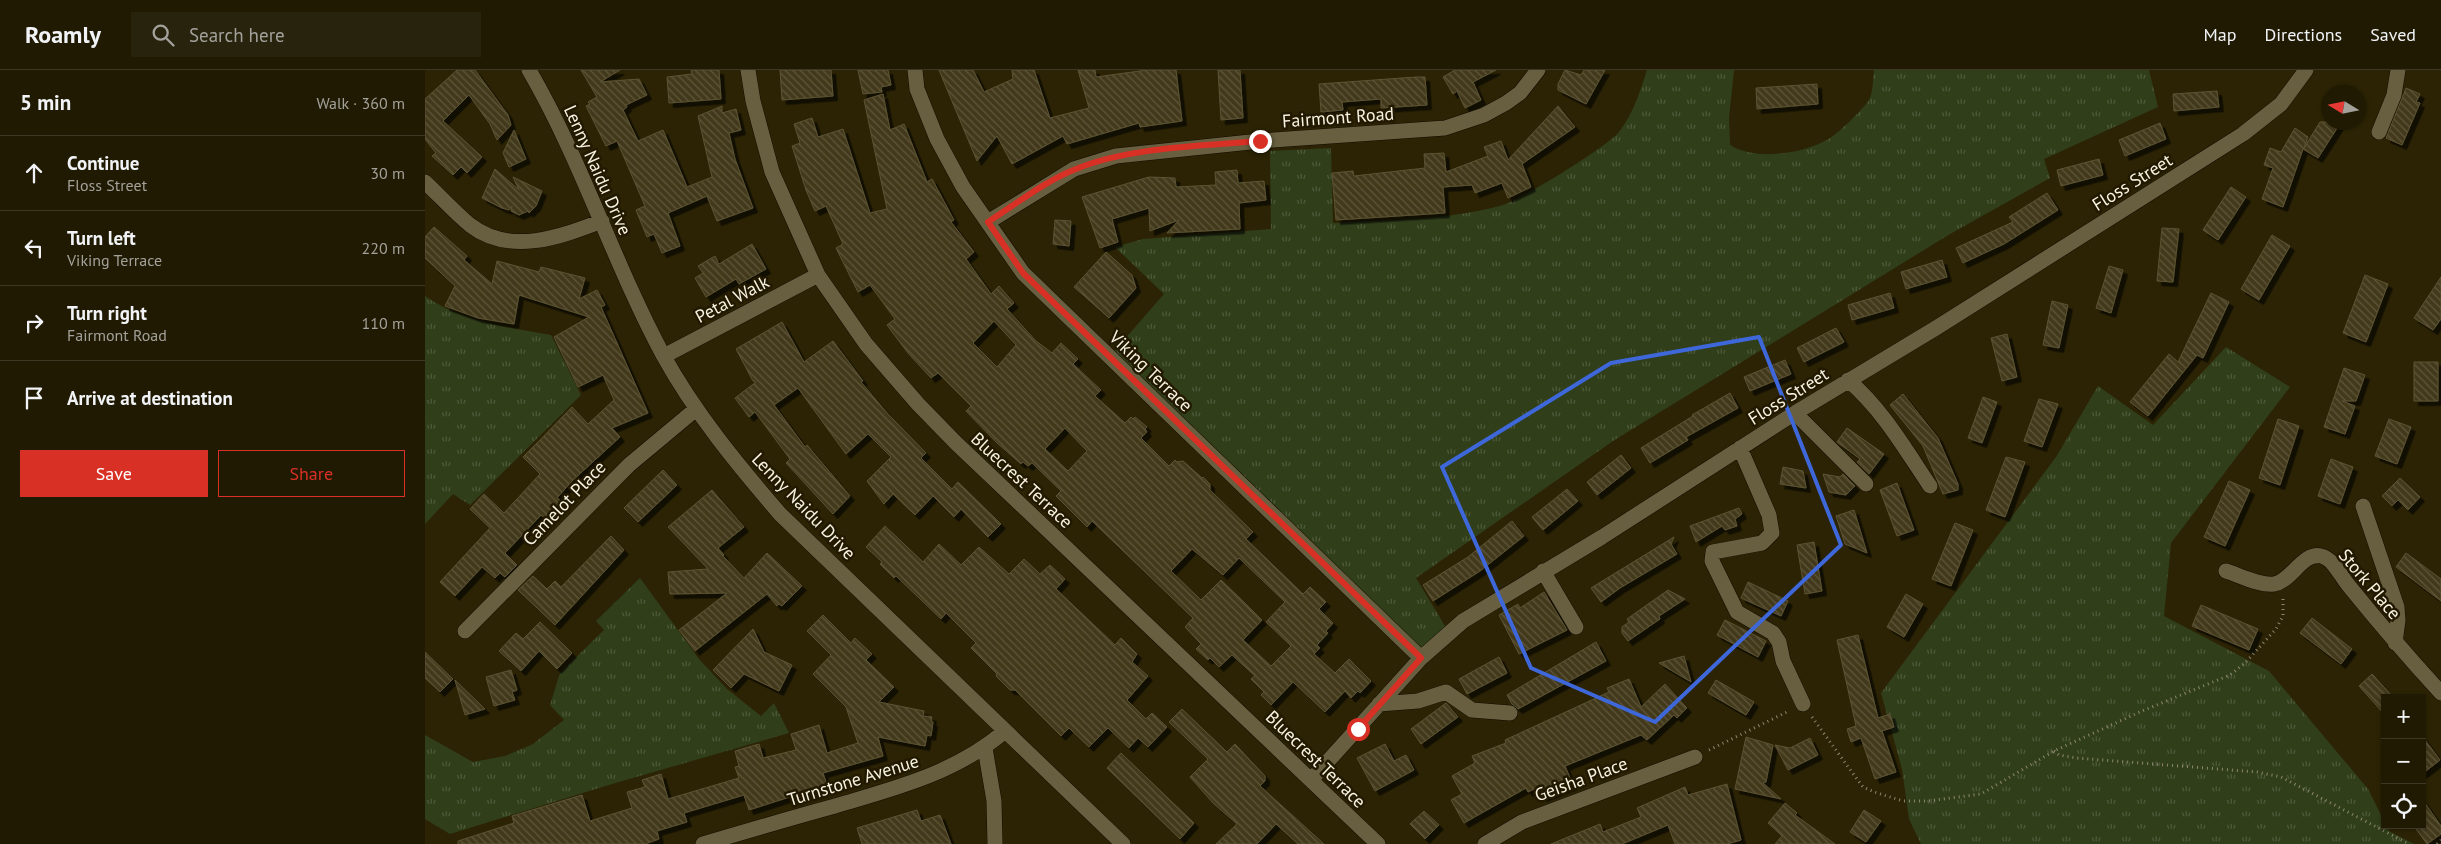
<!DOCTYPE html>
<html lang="en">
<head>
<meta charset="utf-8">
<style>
	:root { --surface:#201a03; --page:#28230d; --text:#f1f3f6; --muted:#a2a19a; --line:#3d3825; --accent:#d93025 }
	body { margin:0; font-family:"PT Sans",sans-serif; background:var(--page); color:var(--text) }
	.controls { position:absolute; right:15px; bottom:15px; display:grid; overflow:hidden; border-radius:0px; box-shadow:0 1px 4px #0004 }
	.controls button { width:45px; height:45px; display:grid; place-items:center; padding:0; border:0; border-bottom:1px solid var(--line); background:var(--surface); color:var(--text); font:25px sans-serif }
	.compass { position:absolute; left:1896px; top:15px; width:45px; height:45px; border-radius:50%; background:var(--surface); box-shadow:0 1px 4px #0004; rotate:280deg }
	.stop { position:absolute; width:15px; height:15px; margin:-11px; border:4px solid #d93025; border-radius:50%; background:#fff }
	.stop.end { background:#d93025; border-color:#fff; box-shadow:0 1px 5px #0008 }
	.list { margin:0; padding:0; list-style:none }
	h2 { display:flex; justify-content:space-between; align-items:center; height:65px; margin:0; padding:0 20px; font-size:21px }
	h2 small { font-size:16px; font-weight:400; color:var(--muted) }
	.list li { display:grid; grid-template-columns:32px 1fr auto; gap:15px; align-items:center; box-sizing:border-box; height:75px; padding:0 20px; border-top:1px solid var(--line) }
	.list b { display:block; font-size:19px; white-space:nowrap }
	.list p { margin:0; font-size:16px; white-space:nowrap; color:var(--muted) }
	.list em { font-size:16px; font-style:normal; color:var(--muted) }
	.actions { display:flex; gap:10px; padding:15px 20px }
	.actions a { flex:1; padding:11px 0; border:1px solid var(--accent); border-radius:0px; text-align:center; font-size:18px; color:var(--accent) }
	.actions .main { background:var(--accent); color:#fff }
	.icon { flex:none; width:28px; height:28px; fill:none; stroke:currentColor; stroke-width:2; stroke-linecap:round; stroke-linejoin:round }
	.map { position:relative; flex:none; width:2016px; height:774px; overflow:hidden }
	header { display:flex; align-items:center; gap:30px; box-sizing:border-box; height:70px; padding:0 25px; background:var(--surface); border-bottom:1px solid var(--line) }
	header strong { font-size:24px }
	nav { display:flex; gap:28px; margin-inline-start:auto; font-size:18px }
	.search { width:350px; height:45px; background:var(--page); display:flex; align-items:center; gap:12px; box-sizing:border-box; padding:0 18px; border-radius:0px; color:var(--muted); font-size:19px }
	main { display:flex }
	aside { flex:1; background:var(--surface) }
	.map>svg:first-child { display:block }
	.grass { fill:url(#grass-tufts) }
	.building { fill:url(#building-back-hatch); stroke:#5c5334; fill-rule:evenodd; filter:url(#shadow) }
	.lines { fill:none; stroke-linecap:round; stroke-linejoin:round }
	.minor-casing { stroke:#120c00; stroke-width:16 }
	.path { stroke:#8e876f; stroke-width:3; stroke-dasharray:1 4; stroke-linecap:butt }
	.minor { stroke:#685f40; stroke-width:15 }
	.route { stroke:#d93025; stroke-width:6 }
	.marked { fill:none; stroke:#3e67d9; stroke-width:4; stroke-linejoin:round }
	.labels { text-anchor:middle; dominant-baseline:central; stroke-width:5; stroke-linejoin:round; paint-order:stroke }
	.street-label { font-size:18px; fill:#f8f3e1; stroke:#221900 }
</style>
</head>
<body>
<header>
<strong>Roamly</strong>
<div class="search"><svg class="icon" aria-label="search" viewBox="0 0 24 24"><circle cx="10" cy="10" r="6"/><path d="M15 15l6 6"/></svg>Search here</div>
<nav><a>Map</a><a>Directions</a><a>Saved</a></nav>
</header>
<main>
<aside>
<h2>5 min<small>Walk · 360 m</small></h2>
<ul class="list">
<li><svg class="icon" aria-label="ahead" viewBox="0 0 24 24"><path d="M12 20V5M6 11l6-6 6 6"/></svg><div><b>Continue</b><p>Floss Street</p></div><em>30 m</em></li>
<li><svg class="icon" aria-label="left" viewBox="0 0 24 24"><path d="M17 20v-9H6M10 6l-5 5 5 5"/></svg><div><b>Turn left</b><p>Viking Terrace</p></div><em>220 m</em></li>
<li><svg class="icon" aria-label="right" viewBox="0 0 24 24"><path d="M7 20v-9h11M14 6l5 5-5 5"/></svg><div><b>Turn right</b><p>Fairmont Road</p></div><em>110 m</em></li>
<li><svg class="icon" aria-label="arrive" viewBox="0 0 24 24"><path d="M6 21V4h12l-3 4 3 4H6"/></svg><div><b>Arrive at destination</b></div></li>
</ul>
<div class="actions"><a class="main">Save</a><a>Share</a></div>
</aside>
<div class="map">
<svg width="2016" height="774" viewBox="0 0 2016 774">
	<defs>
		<pattern id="grass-tufts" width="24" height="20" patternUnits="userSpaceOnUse" patternTransform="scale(1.25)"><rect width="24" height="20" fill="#303e1a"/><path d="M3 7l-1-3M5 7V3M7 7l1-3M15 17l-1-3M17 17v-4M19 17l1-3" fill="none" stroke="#4f5a3b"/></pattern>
		<pattern id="building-back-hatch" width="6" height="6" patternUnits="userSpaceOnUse" patternTransform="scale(1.25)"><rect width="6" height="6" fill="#42391a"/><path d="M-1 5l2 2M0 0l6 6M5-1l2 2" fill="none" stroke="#5e563b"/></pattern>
		<filter id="shadow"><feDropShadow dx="4.5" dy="4.5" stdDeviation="0" flood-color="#0009"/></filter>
	</defs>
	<rect width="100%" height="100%" fill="#2b2304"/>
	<path class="grass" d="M1222,0h87l-5,48 1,27c26,16 71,9 97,-5 10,-5 35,-30 42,-40 4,-6 4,-22 5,-30h275l9,37 -114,52 6,19 -100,56 -337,207 -197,137 32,53 -27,26 -311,-301 54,-62 -49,-47 28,-8 128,-10 -1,-78 61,-3 2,75c57,-3 116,-3 170,-18 18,-5 105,-59 116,-73 14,-18 21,-40 28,-62z
		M0,226c37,26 82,31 126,39l30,60 -111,110 -17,-11 -28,30z
		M1801,277l64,40 -119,156 -7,73 105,55 99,118 21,42 25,13h-493l-12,-25 -7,-50 -21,-76 175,-236 42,-71 55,39z
		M215,508l59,81 28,30 34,27 13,-13 15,30 -177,51 -162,50 -25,-15v-84l48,27 32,-6 28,-12 31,-24 -14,-15 10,-32 44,-43 -8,-9z"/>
	<path class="building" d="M32,0h18l33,45 3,10 -14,15 -7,-16 -21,-29 -26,26 39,36 -15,16 -6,-6 -8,8 -21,-19 4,-3 -11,-14v-40z
		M156,0h39l-20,12 39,-3 8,16 -21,10 1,2 -4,3 15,31 25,-11 24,57 25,-10 -14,-61 24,-10v7l14,-4 5,21 -12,3 6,26 18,49 -36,13 -10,-25 -39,17 12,33 -18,7 -8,-19 -7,3 -11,-27 9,-4 -28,-65 -11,5 -20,-40 4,-2 -2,-2 9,-5z
		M266,0h28l2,29 -52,4 -2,-26 25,-3z
		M355,0h51l2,26 -51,4z
		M433,0h30l3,15 -10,2 1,5 -19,2z
		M514,0h34l11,22 29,-13 -1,-9h22l16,48 39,-10 -11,-38h17l1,7 51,-7h29l6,51 -42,6 -1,-4 -72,21 -4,-8 -51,28 -15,-28 -20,25z
		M793,0h22l3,48 -22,2z
		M1030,0h41l-23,12 8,18 -16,8 -8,-17 -4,3 -10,-17z
		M1140,0l16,5 3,-5h21l-19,34 -28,-14v-6z
		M991,7h9l2,28 -46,3v-9l-39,3 1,8 -22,2 -2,-28z
		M1392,14l1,20 -61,5 -1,-21z
		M1981,18l14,6 -4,8 4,1 -18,42 -16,-7z
		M1792,21l2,16 -45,4 -1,-17z
		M458,24l7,36 14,-6 23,58 5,-3 22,41 -3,2 23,30 -8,7 25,35 8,-8 15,17 -7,6 29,32 16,12 9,-10 17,16 -5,5 28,26 -6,6 30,27 6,-6 2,2 2,-2 12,10 -2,2 2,3 -6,6 28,28 6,-6 2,2 6,-1 19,17 1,-1 7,7v6l43,42 -7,7 57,55 7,-7 16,15 -7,7 14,14 -7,8 2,2 -11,12 3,3 -6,6 21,19 14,-14 22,22 -11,12 -2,-2 -7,7 -6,-7 -20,21 -32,-30 -22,23 -10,-10 3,-3 -13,-13 4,-3 -23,-21 -13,12 -9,-9 -2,2 -12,-11 5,-5 -16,-17 8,-9 -101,-97 -5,6 -31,-31 5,-5 -29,-28 -4,3 -5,-4 -2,2 -24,-21 -31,-32 5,-5 -33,-33 -7,5 -23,-25 -21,-28 8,-6 -25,-34 -12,7 -22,-44 7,-4 -17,-38 -11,5 -9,-21 -14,-44 8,-3 -6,-19 18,-6 6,19 25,-8 27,84 17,-4 -23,-109zM569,251l22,24 -19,22 -24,-24zM640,358l22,23 -19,20 -23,-22zM767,479l31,26 16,-17 46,44 -19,20 25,24 -20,20 -28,-26 19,-20 -18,-18 -23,-22 -20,20 -30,-29z
		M1133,36l17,21 -53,37 9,23 -23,11 -6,-15 -27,10 -3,-8 -29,2 2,26 -109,7 -4,-47 21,-2 1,5 71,-8 -1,-14 20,-1 2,19 42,-16 -4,-9 17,-6 7,19z
		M1895,52h21l-23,36 -15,-9 -20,58 -21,-8 11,-31 -9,-3 6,-17 11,4 14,-24 13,9 -4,11z
		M1735,53l6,16 -41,17 -6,-16z
		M89,60l12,29 -17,8 -6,-14z
		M1674,89l4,16 -42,11 -4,-16z
		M70,99l24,21 -6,-13 29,14 -6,15 -7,7 -1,-2 -9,4 -8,-4 1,-5 -3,4 -7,-2 -20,-10z
		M812,100l1,13 26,-2 2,19 -27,3 1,26 -73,4 12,-13 -29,11 -1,-23 -37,11 6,23 -18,6 -18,-51 67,-20 26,1 1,9 40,-2 -1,-13z
		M1806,117l15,10 -28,43 -15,-10z
		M1622,123l11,17 -54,34 -41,19 -7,-15 57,-26 -4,-5z
		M630,150l16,1 -2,25 -16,-2z
		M9,157l33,29 -3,4 28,24 5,-23 42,11 2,-5 44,11 -6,21 18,-9 8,15 -4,2 47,106 -36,15 8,9 -48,44 -15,17 4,3 -16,17 -4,-3 -36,38 12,12 -12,12 -5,-4 -5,5 -13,-11 -27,29 -15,-14 50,-54 -20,-19 14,-15 20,19 36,-39 -17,-17 17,-17 32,-33 16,17 26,-24 -11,-25 -25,12 -24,-50 35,-20 -70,-22 -5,29 -36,-6 -33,-12 10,-20 -30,-28v-21z
		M1737,158l17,1 -6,53 -16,-1z
		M1847,165l18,11 -31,54 -18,-11z
		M327,174l14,25 -27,15 -3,-5 -30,18 -11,-19 8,-5 -5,-7 17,-10 4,8z
		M681,182l26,23 4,13 -27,30 -35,-31z
		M1517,190l5,17 -41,12 -5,-17z
		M1684,196l14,4 -12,43 -15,-5z
		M1940,205l23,9 -22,58 -23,-9z
		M2016,207v42l-8,11 -19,-12z
		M1465,223l4,15 -42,12 -4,-15z
		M1786,223l18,9 -26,56 -6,-3 -49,61 -18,-14 39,-48 9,8z
		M1627,231l16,4 -9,43 -16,-3z
		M357,252l22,40 29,-21 30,40 -2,1 26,31 39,40 -5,5 31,31 6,-7 43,42 -13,13 -27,-28 -7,8 -21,-21 -18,19 -22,-21 -9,10 -17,-23 24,-24 -23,-23 -22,20 -48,-66 -24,17 31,42 2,-2 43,51 -17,18 -47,-51 4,-4 -35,-47 -6,5 -14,-19 21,-16 -3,-1 -17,-32z
		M1411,258l8,14 -40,20 -7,-14z
		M1582,264l10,43 -15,4 -11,-43z
		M1360,290l6,14 -41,17 -6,-14z
		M1989,292h24v39h-24z
		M1919,298l21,7 -9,26h-14l13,5 -10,28 -21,-7z
		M1305,323l8,15 -52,29 2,3 -38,23 -9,-15 52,-32 -1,-1z
		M1478,324l35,44 20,46v6l-15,4 -20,-48 -33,-41z
		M1558,327l14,5 -15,41 -14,-5z
		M1614,329l19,5 -16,43 -18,-6z
		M1853,349l21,7 -19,59 -21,-7z
		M1964,349l22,8 -14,37 -22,-8z
		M1422,358l37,26 -15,20 -12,-12 3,-3 -23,-17z
		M1196,385l10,13 -34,27 -10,-13z
		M1581,387l19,5 -20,55 -19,-7z
		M1906,389l22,8 -13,37 -22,-8z
		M1358,397l20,4 3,17 -26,-4z
		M238,400l14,15 -39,37 -14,-14z
		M1398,404l17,3 3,-3 12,12 -9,9 -17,-3z
		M1975,408l20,19 -12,13 -10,-10 -6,6 -10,-10z
		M1804,411l21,9 -25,56 -21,-9z
		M1472,413l17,47 -17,6 -17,-46z
		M1142,419l11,12 -35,29 -11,-13z
		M287,420l32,37 -26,21 6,7 -1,1 21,22 23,-25 35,33 -20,20 -3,-2 -2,2 -10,-12 -72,57 -16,-21 48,-37 -57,1 -2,-22 40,-3 -40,-42z
		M1314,438l3,6 -7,5 2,7 -12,4 -3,-4 -26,16 -6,-16z
		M1429,440l13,43 -22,-9 -9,-28z
		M1087,451l12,15 -44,35 -47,30 -10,-16 45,-28z
		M1530,453l18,7 -22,56 -19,-7z
		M460,456l38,36 16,-18 22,21 18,-18 30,27 15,-15 16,15 10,-9 15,14 -9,10 59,56 6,-7 16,16 -5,8 16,14 -21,24 19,19 6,-6 15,14 -19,20 -10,-9 -9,10 -21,-20 -19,19 -20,-19 -8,8 -46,-46h-5l-14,-14 1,-2 -26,-26 5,-5 -30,-30 -5,6 -45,-43 -2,2 -14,-14 2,-2 -16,-15z
		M186,466l13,14 -69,75 -37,-35 15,-14 14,13 8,-8 6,6z
		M1249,467l-3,7 6,10 -57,34 -19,14 -10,-14z
		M1389,472l8,49 -17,3 -8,-49z
		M1981,483l35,26v22l-45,-34z
		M1323,512l40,19 -7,15 -40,-18z
		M1243,520l17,9 -26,17 1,3 -32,22 -6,-8v-6l7,-5 -2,-3z
		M1119,522l23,38 -48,24 -20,-39 19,-11 2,4z
		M1481,524l17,10 -19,33 -17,-10z
		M1776,535l57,24 -9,21 -57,-24z
		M398,545l28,28 4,-5 17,16 -6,6 28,27 -15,15 45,9 -1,5 9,1 -1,4 2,1 -2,14 -4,-1 -2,11 -47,-9 5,19 -60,17 4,12 -78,25 -5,-15 -60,18 3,9 -30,9 2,8 -14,5h-187v-3l56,-18 -2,-7 70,-21 8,26 42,-13 -5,-16 18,-5 -3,-7 19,-6 7,25 71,-21 -4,-11 4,-1 -4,-15 24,-7 4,14 33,-8 -5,-16 28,-9 8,28 31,-10 -12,-36 -33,-33 18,-19 -24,-24z
		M1887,548l40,31 -11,15 -41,-31z
		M1300,550l41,21 -8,16 -41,-22z
		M115,552l32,31 -15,16 -18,-18 -18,20 -22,-20 17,-18 7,6z
		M328,559l11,23 28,13 -13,26 -35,-17 -13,14 -18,-18z
		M1433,565l20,83 12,-4 4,13 -12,4 14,41 -21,7 -14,-41 -10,4 -4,-13 9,-3 -19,-86z
		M1171,572l10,19 -88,48 -6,-5 -5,-9z
		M0,582l28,27 -13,13 -15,-14z
		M1259,586l7,26 -32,-19z
		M1074,587l8,16 -40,21 -8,-15z
		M86,600l6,20 -5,2 3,8 -21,6 -8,-29z
		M1947,604l22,24h-9v17l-26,-29z
		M1204,609l12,28 24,-23 22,24 -10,10 -3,-3 -27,25 -6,-5 -76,31 8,19 -30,12 -5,-10 -10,5 -2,-4 -62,35 -13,-23 11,-6 -10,-18 23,-13 -3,-7 34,-13 -1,-3 104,-48 -2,-4z
		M30,610l30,29 -20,6z
		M1291,610l38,22 -8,13 -38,-22z
		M1021,633l12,14 -37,27 -10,-15z
		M757,639l45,43 8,-8 30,32v5l-5,5 64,58h-26l-22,-20 -19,20h-41l21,-20 -23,-20 -24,-27 18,-18 -39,-37z
		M1997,666l18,24 -18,14z
		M1321,667l27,8 -7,37 -3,1 18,16 -46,-10z
		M1385,668l8,17 -30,15 -13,-25 15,3z
		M960,674l9,17 12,-6 8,15 -39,21 -18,-33z
		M696,683l73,70 -14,16 -73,-71z
		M1302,714l14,56 -14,4h-52l-7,-19 -46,19h-71l49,-20 3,8 38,-15 -4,-9 48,-21 3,8z
		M1997,729l19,27v8l-14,10 -14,-19h9z
		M1360,733l12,10 -2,2 40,29h-60l7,-8 -14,-13z
		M492,740l4,11 19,-6 11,29h-89l-5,-16z
		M1439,740l17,11 -15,21 -16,-10z
		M999,741l15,14 -14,14 -15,-15z"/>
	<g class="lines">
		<defs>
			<path id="minor" d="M104,0c53,91 84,192 134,285 32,58 74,109 117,159l343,330
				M323,0l5,31 19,71 46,103 48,69 52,60 38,39 422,401
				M490,0l2,19 20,50 26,48 60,86 398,385
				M1954,62l15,-37 4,-25
				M0,112c15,14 29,30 45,43 40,31 90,12 132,-4
				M563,152l86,-53 42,-13 144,-15 185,-13 39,-13 22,-12 14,-10 18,-23
				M239,286l154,-81
				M1423,310c35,30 57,69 82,106
				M1370,343l71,71
				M1315,378l29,67 3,18 -10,10 -49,9 -1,9 25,51 36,21 6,9 4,19 20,43
				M1938,436l34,101 1,13 -3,23
				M1118,501l33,56
				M1801,501c13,4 34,15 48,13 18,-3 28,-32 47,-28 13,3 20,21 28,30 30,37 60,72 92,107
				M40,561l164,-166 67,-56
				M954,634l39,-3 28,-9 26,18 38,3
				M560,678l9,53 1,43
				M886,710l110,-122 42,-37 139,-84 193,-124 141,-85 307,-194 38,-30 25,-34
				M278,774c44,-13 88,-26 132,-38 61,-18 121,-33 170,-75
				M1060,774l37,-22 173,-65"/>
		</defs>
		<use href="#minor" class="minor-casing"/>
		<path class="path" d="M1387,647l42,58 9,12 11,5 29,9h25l53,-7 73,-43 88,-40 88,-36 15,-12 31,-34 7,-13v-19
			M1284,680l80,-39
			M1629,681l5,4 17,3 181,14 24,5 128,67
			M2012,774l4,-4"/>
		<use href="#minor" class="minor"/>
	</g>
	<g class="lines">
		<path class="route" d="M835,71c-58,5 -131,6 -184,28 -31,12 -60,35 -88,53l35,51 398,385 -63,71"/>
	</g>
	<path class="marked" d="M1334,267l82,208 -186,177 -124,-54 -89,-201 169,-104z"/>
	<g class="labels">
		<g class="street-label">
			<text transform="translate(913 47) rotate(-4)">Fairmont Road</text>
			<text transform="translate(173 100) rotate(66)">Lenny Naidu Drive</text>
			<text transform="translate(1707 112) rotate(-32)">Floss Street</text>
			<text transform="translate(307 229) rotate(-28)">Petal Walk</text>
			<text transform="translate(726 301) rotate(44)">Viking Terrace</text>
			<text transform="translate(1363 326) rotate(-32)">Floss Street</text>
			<text transform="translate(597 410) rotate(43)">Bluecrest Terrace</text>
			<text transform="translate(139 433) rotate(-46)">Camelot Place</text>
			<text transform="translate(379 436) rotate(46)">Lenny Naidu Drive</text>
			<text transform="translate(1945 514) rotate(50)">Stork Place</text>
			<text transform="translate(891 689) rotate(44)">Bluecrest Terrace</text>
			<text transform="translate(1156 709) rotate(-20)">Geisha Place</text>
			<text transform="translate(428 710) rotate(-17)">Turnstone Avenue</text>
		</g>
	</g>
</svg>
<div class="controls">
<button>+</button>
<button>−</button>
<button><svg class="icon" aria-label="locate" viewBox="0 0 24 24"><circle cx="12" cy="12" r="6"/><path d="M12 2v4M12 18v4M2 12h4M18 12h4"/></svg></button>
</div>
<svg class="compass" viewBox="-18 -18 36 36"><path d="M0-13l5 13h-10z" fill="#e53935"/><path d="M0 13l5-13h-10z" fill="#a2a19a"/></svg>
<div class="stop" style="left:933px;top:659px"></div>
<div class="stop end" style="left:835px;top:71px"></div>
</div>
</main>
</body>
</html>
